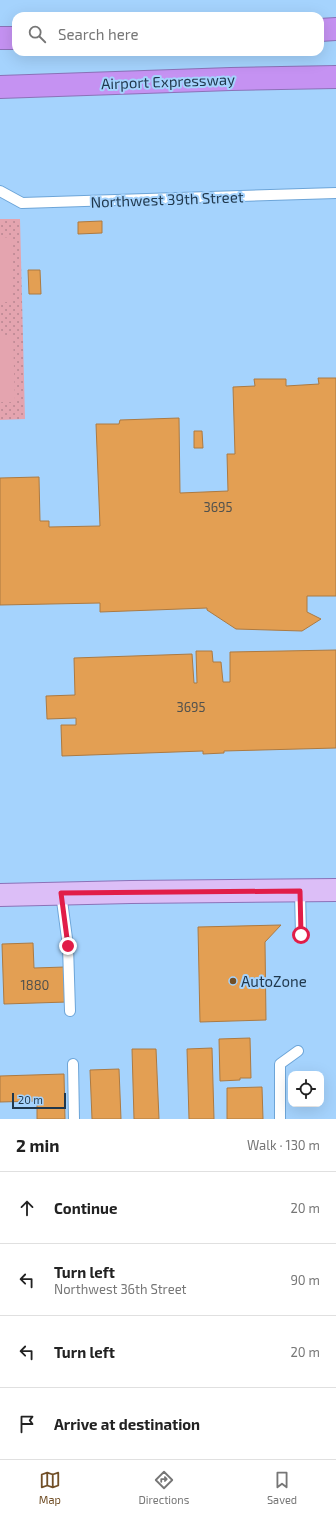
<!DOCTYPE html>
<html lang="en">
<head>
<meta charset="utf-8">
<style>
	:root { --surface:#fff; --page:#f6f6f6; --text:#222; --muted:#767676; --line:#e0e0e0; --accent:#714f27 }
	body { margin:0; font-family:"Exo 2",sans-serif; background:var(--page); color:var(--text) }
	.controls { position:absolute; right:12px; bottom:12px; display:grid; overflow:hidden; border-radius:8px; box-shadow:0 4px 16px #0002 }
	.controls button { width:36px; height:36px; display:grid; place-items:center; padding:0; border:0; border-bottom:1px solid var(--line); background:var(--surface); color:var(--text); font:20px sans-serif }
	.scale { position:absolute; left:12px; bottom:10px; width:54px; box-sizing:border-box; padding-left:4px; border:2px solid #1f374c; border-top:0; font-size:11px; line-height:14px; white-space:nowrap; color:#1f374c; -webkit-text-stroke:3px #a5d3fd; paint-order:stroke }
	.stop { position:absolute; width:12px; height:12px; margin:-9px; border:3px solid #e11d48; border-radius:50%; background:#fff }
	.stop.end { background:#e11d48; border-color:#fff; box-shadow:0 1px 4px #0008 }
	.list { margin:0; padding:0; list-style:none }
	h2 { display:flex; justify-content:space-between; align-items:center; height:52px; margin:0; padding:0 16px; font-size:17px }
	h2 small { font-size:13px; font-weight:400; color:var(--muted) }
	.list li { display:grid; grid-template-columns:26px 1fr auto; gap:12px; align-items:center; box-sizing:border-box; height:72px; padding:0 16px; border-top:1px solid var(--line) }
	.list b { display:block; font-size:15px; white-space:nowrap }
	.list p { margin:0; font-size:13px; white-space:nowrap; color:var(--muted) }
	.list em { font-size:13px; font-style:normal; color:var(--muted) }
	.icon { flex:none; width:22px; height:22px; fill:none; stroke:currentColor; stroke-width:2; stroke-linecap:round; stroke-linejoin:round }
	.map { position:relative; flex:none; width:336px; height:1119px; overflow:hidden }
	.search { position:absolute; background:var(--surface); box-shadow:0 4px 16px #0002; left:12px; right:12px; top:12px; height:44px; display:flex; align-items:center; gap:10px; box-sizing:border-box; padding:0 14px; border-radius:12px; color:var(--muted); font-size:15px }
	.sheet { height:340px; background:var(--surface) }
	nav { display:flex; justify-content:space-around; align-items:center; box-sizing:border-box; height:56px; border-top:1px solid var(--line); background:var(--surface); font-size:11px; color:var(--muted) }
	nav a { display:grid; justify-items:center; gap:2px }
	nav .on { color:var(--accent) }
	.map>svg:first-child { display:block }
	.park { fill:url(#park-dots) }
	.pitch { fill:#e4a4af }
	.building { fill:#e39f53; stroke:#ac7a42 }
	.lines { fill:none; stroke-linecap:round; stroke-linejoin:round }
	.lane-casing { stroke:#6da5d8; stroke-width:12 }
	.primary-casing { stroke:#8b72b8; stroke-width:24 }
	.highway-casing { stroke:#8b72b8; stroke-width:24 }
	.lane { stroke:#fff; stroke-width:10 }
	.primary { stroke:#dcbef7; stroke-width:22 }
	.highway { stroke:#c592f2; stroke-width:22 }
	.route { stroke:#e11d48; stroke-width:5 }
	.poi-dot { fill:#714f27; stroke:#a5d3fd; stroke-width:1.5 }
	.labels { text-anchor:middle; dominant-baseline:central; stroke-width:4; stroke-linejoin:round; paint-order:stroke }
	.number-label { font-size:13px; fill:#50514e }
	.street-label { font-size:15px; fill:#1f374c; stroke:#a5d3fd }
	.poi-label { font-size:15px; fill:#1f374c; stroke:#a5d3fd; text-anchor:start }
</style>
</head>
<body>
<div class="map">
<svg width="336" height="1119" viewBox="0 0 336 1119">
	<defs>
		<pattern id="park-dots" width="8" height="8" patternUnits="userSpaceOnUse"><rect width="8" height="8" fill="#e4a4af"/><path d="M2 2h.1M6 6h.1" fill="none" stroke="#b88691" stroke-width="1.8" stroke-linecap="round"/></pattern>
	</defs>
	<rect width="100%" height="100%" fill="#a5d3fd"/>
	<path class="park" d="M0,219h20l5,200 -25,1z"/>
	<path class="pitch" d="M11,237l2,65h-13v-64z
		M0,337h13l2,65h-15z"/>
	<path class="building" d="M102,221v12l-24,1v-12z
		M28,270h12l1,24h-12z
		M318,378h18v218h-29v16l14,7 -19,12 -66,-2 -29,-19v-2l-107,4v-9l-100,2v-127l39,-1 1,44h9v6l51,-1 -4,-102h23l1,-4 59,-2 1,75 48,-2 -1,-37h8l-2,-67 22,-1 -1,-7h32v7l33,-2z
		M194,431h8l1,17h-9z
		M336,650v98l-112,3v2l-21,1v-3l-141,5 -1,-31h15v-7l-29,1 -1,-23 29,-1 -1,-37 118,-4 2,29h3l-1,-32h16l1,11h8l2,20h7v-30z
		M281,925l-16,17 1,78 -66,2 -2,-95z
		M33,943l1,25 31,-1 2,35 -63,2 -2,-60z
		M250,1038l1,40h-11v2l-20,1 -1,-42z
		M212,1048l2,71h-25l-2,-70z
		M132,1049h24l3,70h-25z
		M119,1069l2,50h-29l-2,-49z
		M64,1074l1,45h-28v-18l-37,1v-26z
		M262,1087l1,32h-36v-31z"/>
	<g class="lines">
		<defs>
			<path id="lane" d="M0,191l22,12 314,-10
				M300,891l1,44
				M61,893l7,53 2,65
				M73,1064l1,55
				M280,1119v-55l18,-13"/>
			<path id="primary" d="M0,895l131,-3 205,-2"/>
			<path id="highway" d="M320,30l16,-1
				M0,38h16
				M0,87l231,-8 105,-2"/>
		</defs>
		<use href="#lane" class="lane-casing"/>
		<use href="#primary" class="primary-casing"/>
		<use href="#highway" class="highway-casing"/>
		<use href="#lane" class="lane"/>
		<use href="#primary" class="primary"/>
		<use href="#highway" class="highway"/>
	</g>
	<g class="lines">
		<path class="route" d="M68,946l-7,-53 239,-2 1,44"/>
	</g>
	<circle class="poi-dot" cx="233" cy="981" r="4"/>
	<g class="labels">
		<g class="number-label">
			<text x="218" y="507">3695</text>
			<text x="191" y="707">3695</text>
			<text x="35" y="985">1880</text>
		</g>
		<g class="street-label">
			<text transform="translate(168 81) rotate(-2)">Airport Expressway</text>
			<text transform="translate(167 199) rotate(-2)">Northwest 39th Street</text>
		</g>
		<g class="poi-label">
			<text x="241" y="981">AutoZone</text>
		</g>
	</g>
</svg>
<div class="controls">
<button><svg class="icon" aria-label="locate" viewBox="0 0 24 24"><circle cx="12" cy="12" r="6"/><path d="M12 2v4M12 18v4M2 12h4M18 12h4"/></svg></button>
</div>
<div class="scale">20 m</div>
<div class="stop" style="left:301px;top:935px"></div>
<div class="stop end" style="left:68px;top:946px"></div>
<div class="search"><svg class="icon" aria-label="search" viewBox="0 0 24 24"><circle cx="10" cy="10" r="6"/><path d="M15 15l6 6"/></svg>Search here</div>
</div>
<section class="sheet">
<h2>2 min<small>Walk · 130 m</small></h2>
<ul class="list">
<li><svg class="icon" aria-label="ahead" viewBox="0 0 24 24"><path d="M12 20V5M6 11l6-6 6 6"/></svg><div><b>Continue</b></div><em>20 m</em></li>
<li><svg class="icon" aria-label="left" viewBox="0 0 24 24"><path d="M17 20v-9H6M10 6l-5 5 5 5"/></svg><div><b>Turn left</b><p>Northwest 36th Street</p></div><em>90 m</em></li>
<li><svg class="icon" aria-label="left" viewBox="0 0 24 24"><path d="M17 20v-9H6M10 6l-5 5 5 5"/></svg><div><b>Turn left</b></div><em>20 m</em></li>
<li><svg class="icon" aria-label="arrive" viewBox="0 0 24 24"><path d="M6 21V4h12l-3 4 3 4H6"/></svg><div><b>Arrive at destination</b></div></li>
</ul>
</section>
<nav>
<a class="on"><svg class="icon" aria-label="map" viewBox="0 0 24 24"><path d="M3 6l6-2 6 2 6-2v14l-6 2-6-2-6 2zM9 4v14M15 6v14"/></svg>Map</a>
<a><svg class="icon" aria-label="directions" viewBox="0 0 24 24"><path d="M12 3l9 9-9 9-9-9zM9 14v-3h6M13 9l2 2-2 2"/></svg>Directions</a>
<a><svg class="icon" aria-label="saved" viewBox="0 0 24 24"><path d="M7 4h10v16l-5-4-5 4z"/></svg>Saved</a>
</nav>
</body>
</html>
